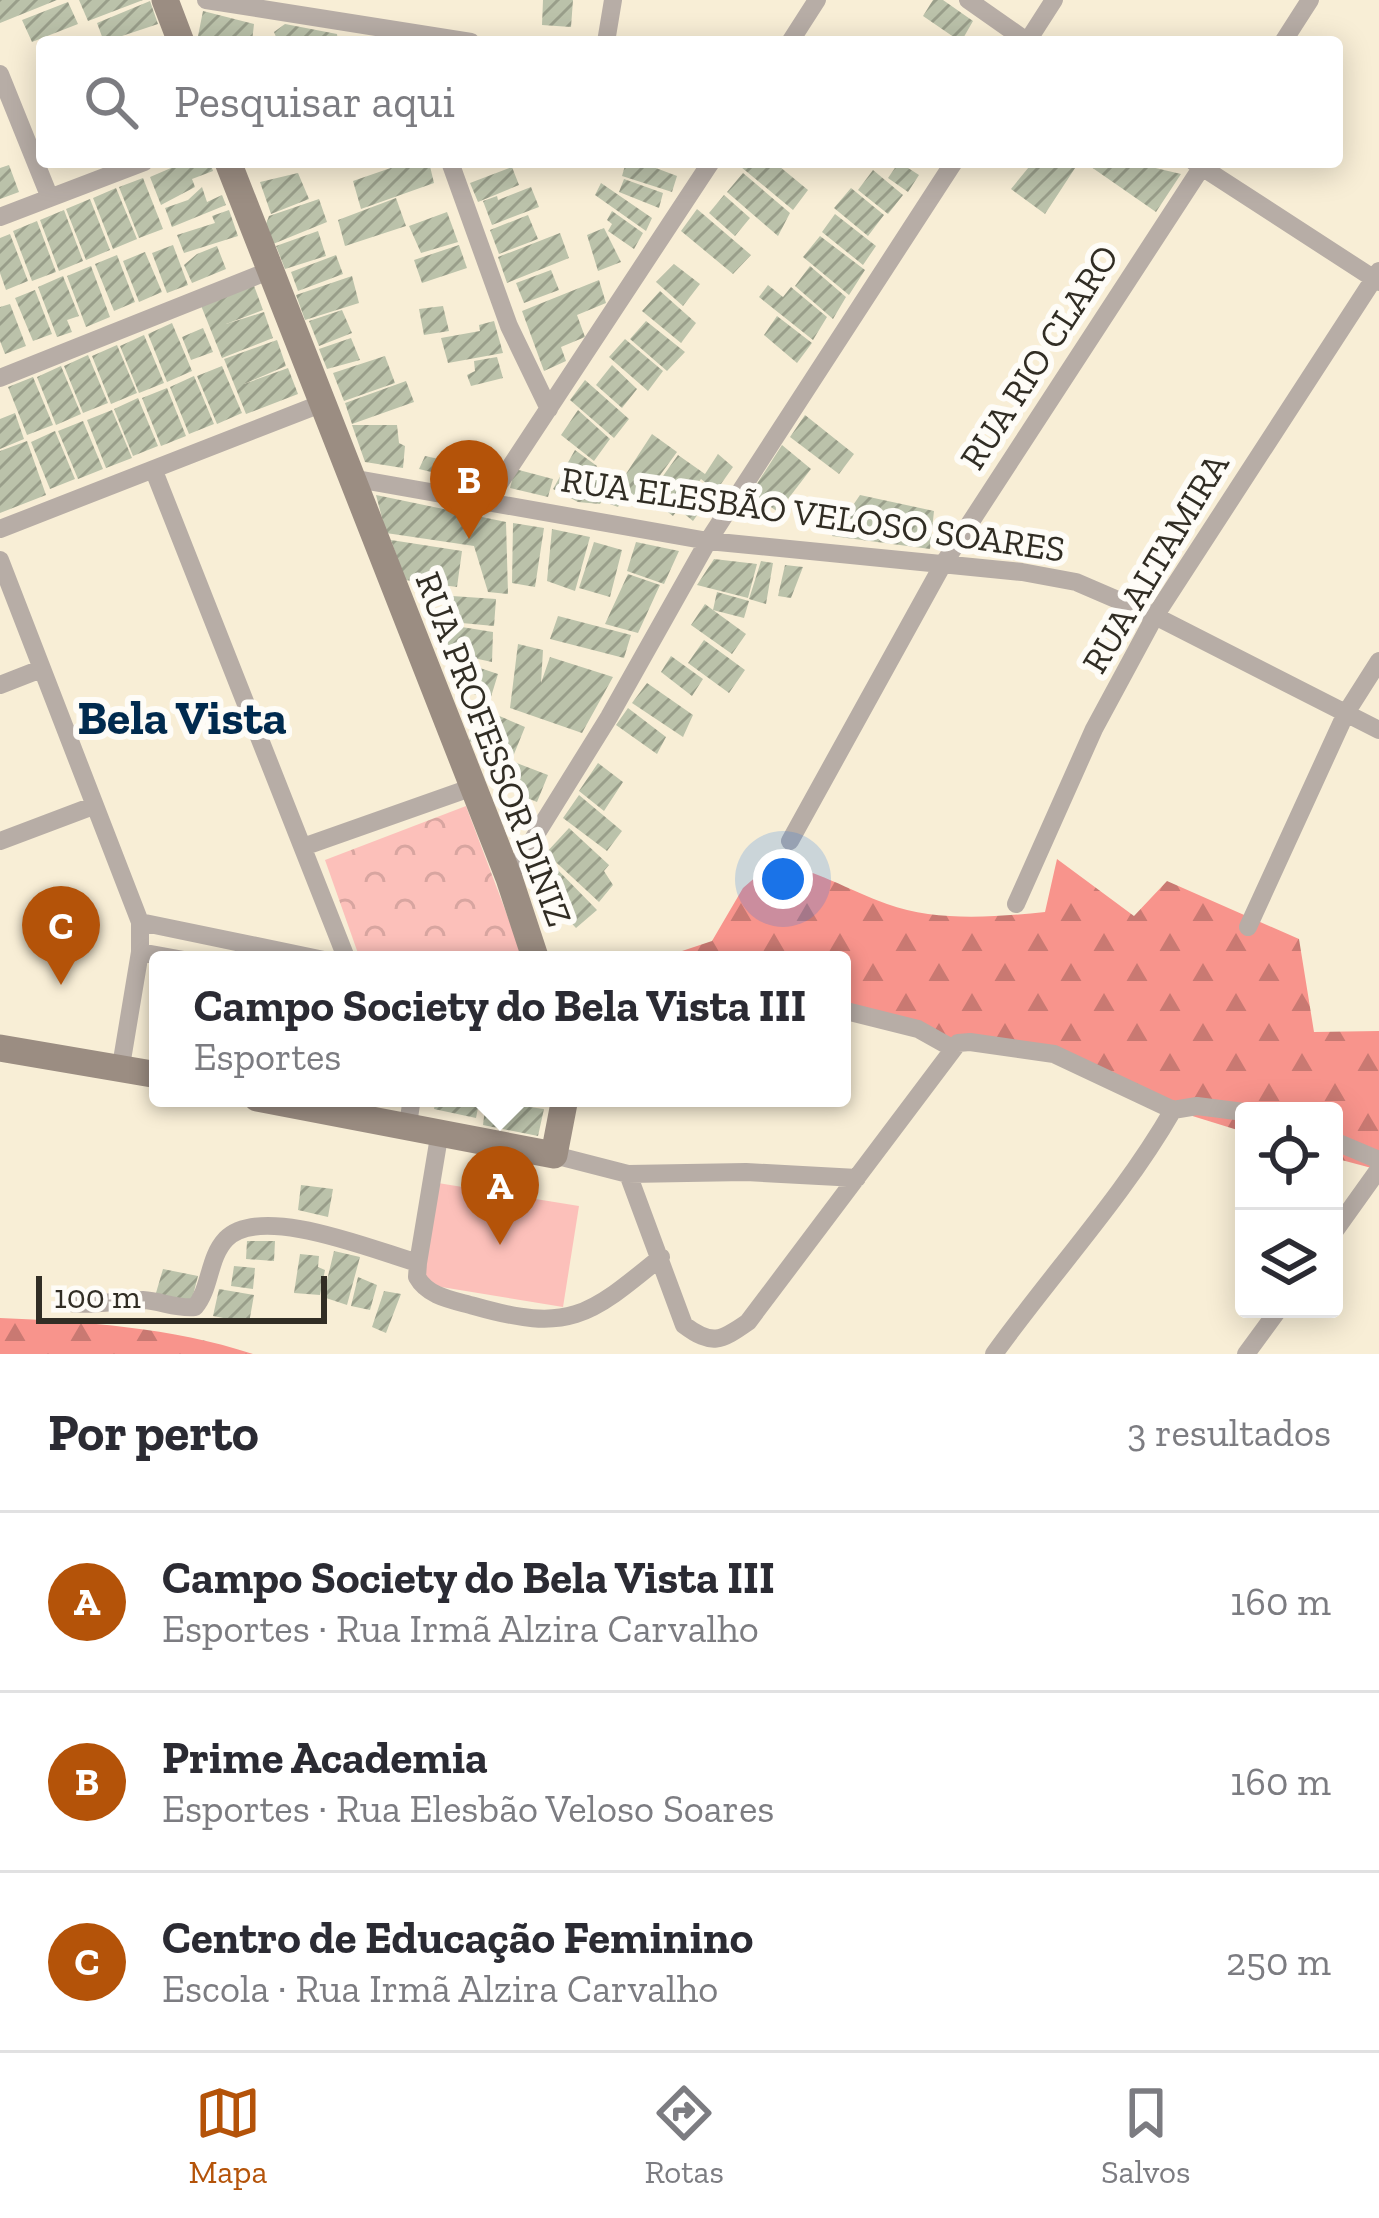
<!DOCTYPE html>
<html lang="pt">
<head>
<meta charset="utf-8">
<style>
	:root { --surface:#fff; --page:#f7f7f7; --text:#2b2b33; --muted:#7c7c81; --line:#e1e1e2; --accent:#b45309 }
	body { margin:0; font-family:"Zilla Slab",serif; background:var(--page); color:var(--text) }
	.controls { position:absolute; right:36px; bottom:36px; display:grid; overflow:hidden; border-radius:12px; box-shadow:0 6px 30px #0003 }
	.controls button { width:108px; height:108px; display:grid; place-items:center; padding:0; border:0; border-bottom:3px solid var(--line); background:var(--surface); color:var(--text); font:60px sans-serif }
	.scale { position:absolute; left:36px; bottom:30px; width:291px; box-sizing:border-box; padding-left:12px; border:6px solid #312d24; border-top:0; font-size:33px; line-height:42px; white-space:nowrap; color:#312d24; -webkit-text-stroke:9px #fefcf7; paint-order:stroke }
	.you { position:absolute; left:783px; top:879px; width:42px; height:42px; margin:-30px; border:9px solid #fff; border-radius:50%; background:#1a73e8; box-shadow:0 0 0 18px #1a73e833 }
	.badge { display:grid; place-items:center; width:78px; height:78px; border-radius:50%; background:var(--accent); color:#fff; font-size:39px; font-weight:700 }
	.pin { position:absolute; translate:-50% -99px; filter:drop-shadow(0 3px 6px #0008) }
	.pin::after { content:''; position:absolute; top:63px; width:42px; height:36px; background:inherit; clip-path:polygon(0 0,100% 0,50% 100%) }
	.popup { position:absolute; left:149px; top:951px; width:702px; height:156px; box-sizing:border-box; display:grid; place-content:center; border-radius:12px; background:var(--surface); filter:drop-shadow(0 3px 9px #0005); font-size:39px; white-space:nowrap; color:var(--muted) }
	.popup b { font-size:45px; color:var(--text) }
	.popup::after { content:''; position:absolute; left:50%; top:100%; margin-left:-24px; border:24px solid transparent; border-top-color:var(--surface) }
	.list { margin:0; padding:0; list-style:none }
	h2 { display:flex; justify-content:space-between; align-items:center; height:156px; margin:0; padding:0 48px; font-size:51px }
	h2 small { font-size:39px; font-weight:400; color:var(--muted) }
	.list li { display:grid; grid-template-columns:78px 1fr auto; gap:36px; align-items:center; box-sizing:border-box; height:180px; padding:0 48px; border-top:3px solid var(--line) }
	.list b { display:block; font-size:45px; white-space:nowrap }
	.list p { margin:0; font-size:39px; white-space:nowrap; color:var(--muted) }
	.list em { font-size:39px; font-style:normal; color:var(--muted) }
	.icon { flex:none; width:66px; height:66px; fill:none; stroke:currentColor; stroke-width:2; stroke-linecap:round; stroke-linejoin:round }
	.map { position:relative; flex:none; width:1379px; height:1354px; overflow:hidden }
	.search { position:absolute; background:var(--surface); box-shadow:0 6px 30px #0003; left:36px; right:36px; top:36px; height:132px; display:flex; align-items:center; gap:30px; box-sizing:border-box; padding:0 42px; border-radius:12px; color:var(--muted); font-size:45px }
	.sheet { height:696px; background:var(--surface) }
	nav { display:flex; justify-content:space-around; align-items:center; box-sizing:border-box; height:168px; border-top:3px solid var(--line); background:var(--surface); font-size:33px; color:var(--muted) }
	nav a { display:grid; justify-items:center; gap:6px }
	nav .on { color:var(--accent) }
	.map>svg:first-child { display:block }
	.forest { fill:url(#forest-firs) }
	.park { fill:url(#park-crowns) }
	.pitch { fill:#fcc0ba }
	.building { fill:url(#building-hatch) }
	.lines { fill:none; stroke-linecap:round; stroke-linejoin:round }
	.street { stroke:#b7ada6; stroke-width:18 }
	.secondary { stroke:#9b8d82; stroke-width:27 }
	.labels { text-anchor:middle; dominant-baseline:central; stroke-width:12; stroke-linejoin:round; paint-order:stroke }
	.street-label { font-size:36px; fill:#312d24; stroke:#fefcf7 }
	.district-label { font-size:48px; font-weight:bold; fill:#002a4e; stroke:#fefcf7 }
</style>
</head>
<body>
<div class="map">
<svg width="1379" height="1354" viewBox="0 0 1379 1354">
	<defs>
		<pattern id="forest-firs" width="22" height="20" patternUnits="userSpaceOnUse" patternTransform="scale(3)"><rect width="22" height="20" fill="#f8948c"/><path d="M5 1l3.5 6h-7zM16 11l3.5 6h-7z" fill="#c97972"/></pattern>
		<pattern id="park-crowns" width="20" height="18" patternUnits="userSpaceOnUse" patternTransform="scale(3)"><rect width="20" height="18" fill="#fcc0ba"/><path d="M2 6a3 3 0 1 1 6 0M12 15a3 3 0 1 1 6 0" fill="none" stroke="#d8a5a0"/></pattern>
		<pattern id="building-hatch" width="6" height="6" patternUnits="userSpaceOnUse" patternTransform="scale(3)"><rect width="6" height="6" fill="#bbc2aa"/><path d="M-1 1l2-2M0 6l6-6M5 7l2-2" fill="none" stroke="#999e8a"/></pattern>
	</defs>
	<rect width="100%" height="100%" fill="#f8eed6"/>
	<path class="forest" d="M1057,859l77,57 33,-35 132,58 15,93 65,-1v139l-45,-12v-47h-90v21l-71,-22 -119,-56 -102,-6 -110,-35v-53h-187l57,-19 31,-53 30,-26c42,7 75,28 114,42 49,18 108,13 158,8z
		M0,1318c87,4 170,9 253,36h-253z"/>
	<path class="park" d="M466,806l58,154 -164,-1 -35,-99z"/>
	<path class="pitch" d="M438,1183l141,23 -16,101 -140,-23z"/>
	<path class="building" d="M0,0h57l-57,23z
		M79,0h64l-55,21z
		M543,0h30l-2,27 -29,-2z
		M933,0h10l30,21 -12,21 -38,-26z
		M150,1l8,23 -54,18 -7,-19z
		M68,2l10,22 -46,18 -10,-22z
		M203,11l51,13 -2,18 -54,-6z
		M285,24l52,10 1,8h-60l-4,-10z
		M185,162h25l3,9 -21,8 3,8 -34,18 -11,-28z
		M408,162h21l5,21 -73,26 -8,-28z
		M626,162h14l37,14 -5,16 -50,-16z
		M735,162h39l34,28 -15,20z
		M899,162l20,13 -11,17 -20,-14z
		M1033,162h46l-34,52 -34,-25z
		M1084,162h46l51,12 -25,38z
		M9,165l10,27 -19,7v-31z
		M512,167l7,18 -41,17 -8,-19z
		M873,170l30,25 -15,19 -30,-24z
		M298,173l11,26 -38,15 -11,-32z
		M743,173l47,40 -12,23 -51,-44z
		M143,178l20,51 -24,9 -20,-51z
		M624,179l39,14 -4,15 -40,-16z
		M601,183l51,35 -6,13 -51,-36z
		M202,187l5,15 15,-7 4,10 -54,22 -7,-19 23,-8z
		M531,187l8,20 -47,18 -9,-24 14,-5 1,4z
		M116,188l21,51 -24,10 -20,-51z
		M851,188l33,27 -16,21 -34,-28z
		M724,195l26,23 -15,18 -26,-23z
		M396,198l10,28 -61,20 -7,-26z
		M90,199l20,51 -24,10 -20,-51z
		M319,199l8,23 -54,22 -7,-20 3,-8z
		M697,209l54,46 -18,19 -52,-43z
		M64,210l19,51 -24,10 -19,-51z
		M229,210l9,26 -54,17 -7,-18 38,-12 -3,-7z
		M612,211l31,22 -9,16 -26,-18 4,-7 -5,-4z
		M447,212l11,30 -37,11 -12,-27z
		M835,214l41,32 -13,19 -41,-33z
		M528,215l10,24 -39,15 -9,-24z
		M37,221l19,51 -24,9 -19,-50z
		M604,228l17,34 -23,9 -11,-36z
		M318,231l8,25 -41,13 -9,-23z
		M560,233l9,25 -62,25 -9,-26z
		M10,234l18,47 -22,9 -6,-17v-35z
		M820,236l45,34 -16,25 -46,-38z
		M173,245l15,40 -21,8 -15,-40z
		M459,245l8,23 -45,15 -8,-23z
		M217,246l9,23 -34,14 -8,-18 13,-11z
		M145,252l17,40 -23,10 -16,-41z
		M117,255l18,47 -21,9 -19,-47z
		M336,255l7,19 -45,17 -7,-19z
		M674,264l26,20 -17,22 -27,-24z
		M91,266l19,51 -24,10 -19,-51z
		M810,266l36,31 -13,22 -38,-33z
		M551,270l8,20 -35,13 -8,-20z
		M63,276l16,40 -12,4 5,12 -15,5 -19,-50z
		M352,276l7,27 -54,17 -9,-25z
		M599,280l7,23 -29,12 8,22 -24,10 5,14 -22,10 -22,-60z
		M253,283l10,27 -37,14 38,-12 9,26 -51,20 -22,-55z
		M768,285l15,12 8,-10 36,30 -14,23 -54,-43z
		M35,290l17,44 -19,7 -18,-43z
		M660,291l36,32 -15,20 -39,-32z
		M10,304l16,42 -21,8 -5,-13v-34z
		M443,306l6,25 -25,4 -5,-26z
		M342,310l10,23 -33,13 -10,-25z
		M777,316l35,27 -15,20 -33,-28z
		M494,321l9,32 -55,10 -7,-25 39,-7 -1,-6z
		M646,321l39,31 -18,19 -37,-32z
		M172,323l20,48 -25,11 -19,-48z
		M203,328l10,24 -22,8 -9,-23z
		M144,335l20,48 -25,10 -19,-47z
		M351,338l9,22 -33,9 -8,-20z
		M625,339l38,32 -15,20 -39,-34z
		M277,340l9,26 -42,18 44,-16 10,26 -52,20 -22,-55z
		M117,345l20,48 -26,11 -19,-48z
		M88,355l20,48 -25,10 -19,-47z
		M385,356l10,27 -51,18 -11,-28z
		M497,357l6,21 -32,8 -4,-11 8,-4 -1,-10z
		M612,365l25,24 -15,19 -26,-23z
		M61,366l20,48 -25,11 -19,-48z
		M222,366l20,47 -25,11 -20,-48z
		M194,376l20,48 -25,10 -19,-47z
		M33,377l20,48 -26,10 -19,-48z
		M585,380l44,39 -15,19 -44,-38z
		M406,381l8,21 -62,22 -7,-21z
		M167,388l19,48 -25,10 -19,-48z
		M138,398l20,48 -25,10 -19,-47z
		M112,410l20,48 -26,10 -19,-48z
		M578,410l32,29 -16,22 -33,-26z
		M15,413l9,26 -24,10v-30z
		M805,415l49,39 -15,20 -49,-37z
		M83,421l20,48 -25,10 -20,-48z
		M352,425h45l2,18 6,3 -2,22 -38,-6z
		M55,431l20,48 -25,10 -19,-47z
		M652,434l25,18 -38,52 -15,-8 -6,11 -11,-4z
		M27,441l19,54 -46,18v-62z
		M782,445l29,24 -33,43 -27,-19z
		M575,450l22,16 -12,22 14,-20 17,11 -16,25 -22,-2 -25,-13z
		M718,454l15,13 -17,24 -15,-12 -28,37 -25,-19 30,-42 27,19z
		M425,456l61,13 -10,14 -57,-14z
		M515,469l38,10 -5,18 -38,-9z
		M698,489l12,8 -17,24 -11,-9z
		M376,495l130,27 2,72 -20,-2 -14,-46 -88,-13z
		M860,495l74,16 -4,38 -98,-13z
		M513,523l31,5 -9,59 -23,-4z
		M552,529l38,8 -15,54 -28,-10z
		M391,540l71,11 -5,36 -52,-7z
		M594,542l28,8 -12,47 -31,-9z
		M636,542l43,9 -15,33 -37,-13z
		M714,559l43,5 -9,34 -51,-13z
		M761,561l12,2 -7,41 -17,-5z
		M785,565l18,2 -12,31 -13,-2z
		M628,574l32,11 -22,48 -33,-9z
		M717,592l32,9 -5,17 -31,-8 33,24 -14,20 -41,-29 14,-21 8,6z
		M452,596l44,3 -2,27 -43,-4z
		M558,616l73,19 -7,23 -74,-19z
		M443,624l50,8 -1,30 -51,-11z
		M704,640l41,30 -16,23 -41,-30z
		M518,644l25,6 -2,33 9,-26 63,20 -31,56 -72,-25z
		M671,656l32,23 -11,17 -31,-24z
		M459,661l39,13 -8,26 -40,-15z
		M647,683l46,32 -10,22 -51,-34z
		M628,708l38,29 -9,17 -41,-29z
		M483,709l42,18 -13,32 -43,-18z
		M501,757l47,18 -11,27 -47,-19z
		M598,763l25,19 -19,29 -25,-20z
		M579,795l43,36 -15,20 -44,-33z
		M569,828l40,37 -5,6 9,14 -14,17 -53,-49z
		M547,859l50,51 -21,18 -48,-51z
		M436,1098h44l-4,20 -42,-9z
		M486,1101l58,8 -6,27 -55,-11z
		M301,1185l32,4 -5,28 -30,-7z
		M247,1241h28l-1,20 -28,-2z
		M334,1251l26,6 -13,48 -24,-8z
		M300,1254l19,2 -1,11 7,3 -5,25 -26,-2z
		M234,1266l21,2 -2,21 -22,-3z
		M163,1269l35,7 -7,27 -35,-10z
		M358,1277l19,8 -7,25 -19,-4z
		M219,1289l35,6 -5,28 -36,-7z
		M384,1291l17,3 -15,39 -14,-6z"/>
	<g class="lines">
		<path class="street" d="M206,0l265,42
			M968,0l60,42
			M606,42l7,-42
			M790,42l27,-42
			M1027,42l27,-42
			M1283,42l27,-42
			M0,74l50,124
			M450,162l59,164 40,83
			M1194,162l185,120
			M0,217l144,-55
			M0,378l271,-108
			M154,471l193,489
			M351,478l357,63 314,31 54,10 79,34 224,114
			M487,502l224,-340
			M0,529l323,-126
			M0,560l140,362v30l-19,114
			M0,685l41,-16
			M0,841l93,-35
			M790,841l152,-275 263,-404
			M303,847l170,-60
			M509,878l100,-161 99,-176 246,-379
			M1016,904l78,-175 61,-113 224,-345
			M140,922l184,38
			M1248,927l98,-214 33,-52
			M140,952l44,8
			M842,1010l76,19 34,19
			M408,1124l4,-26
			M1334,1141l45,19
			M554,1155l74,19 118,-2 111,6
			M628,1174l56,151c28,21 37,16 64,-3l210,-279 12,-1 84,12 119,56 24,-4 47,6
			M1334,1232l45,-63
			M418,1263l22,-132
			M70,1303c25,3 48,-3 73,-3 18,1 34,9 52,7 16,-19 13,-49 31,-68 35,-36 150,12 192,24l-1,14c11,20 36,23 57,29 95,27 114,11 187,-49
			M994,1354c59,-82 129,-157 179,-244
			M1246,1354l33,-45"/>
		<path class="secondary" d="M165,0l16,42
			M228,162l281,716 27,82
			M0,1048l158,27
			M257,1098l297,57 11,-57"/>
	</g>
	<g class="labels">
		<g class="street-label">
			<text transform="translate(1039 357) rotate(-57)">RUA RIO CLARO</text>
			<text transform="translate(813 514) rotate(8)">RUA ELESBÃO VELOSO SOARES</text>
			<text transform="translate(1155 563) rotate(-59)">RUA ALTAMIRA</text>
			<text transform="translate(494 749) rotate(69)">RUA PROFESSOR DINIZ</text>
		</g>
		<g class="district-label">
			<text x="182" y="717">Bela Vista</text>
		</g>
	</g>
</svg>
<div class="controls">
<button><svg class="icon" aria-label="locate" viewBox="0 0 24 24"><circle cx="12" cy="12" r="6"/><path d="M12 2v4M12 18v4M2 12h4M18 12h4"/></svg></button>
<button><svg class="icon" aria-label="layers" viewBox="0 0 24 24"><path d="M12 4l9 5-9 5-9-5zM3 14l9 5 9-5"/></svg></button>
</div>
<div class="scale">100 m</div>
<div class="you"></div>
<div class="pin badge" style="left:500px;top:1245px">A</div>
<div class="popup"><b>Campo Society do Bela Vista III</b>Esportes</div>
<div class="pin badge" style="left:469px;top:539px">B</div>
<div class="pin badge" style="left:61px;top:985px">C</div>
<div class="search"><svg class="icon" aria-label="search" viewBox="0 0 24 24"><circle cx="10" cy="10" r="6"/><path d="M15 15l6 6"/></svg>Pesquisar aqui</div>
</div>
<section class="sheet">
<h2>Por perto<small>3 resultados</small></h2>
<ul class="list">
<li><span class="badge">A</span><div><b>Campo Society do Bela Vista III</b><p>Esportes · Rua Irmã Alzira Carvalho</p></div><em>160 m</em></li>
<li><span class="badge">B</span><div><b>Prime Academia</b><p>Esportes · Rua Elesbão Veloso Soares</p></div><em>160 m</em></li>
<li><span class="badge">C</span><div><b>Centro de Educação Feminino</b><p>Escola · Rua Irmã Alzira Carvalho</p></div><em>250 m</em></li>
</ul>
</section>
<nav>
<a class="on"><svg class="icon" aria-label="map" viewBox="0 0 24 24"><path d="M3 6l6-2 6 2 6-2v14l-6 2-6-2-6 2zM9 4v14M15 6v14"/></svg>Mapa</a>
<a><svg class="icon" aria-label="directions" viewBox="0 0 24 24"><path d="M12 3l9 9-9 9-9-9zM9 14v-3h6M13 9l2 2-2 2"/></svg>Rotas</a>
<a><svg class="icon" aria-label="saved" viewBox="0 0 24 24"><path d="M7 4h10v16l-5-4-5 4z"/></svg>Salvos</a>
</nav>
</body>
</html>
